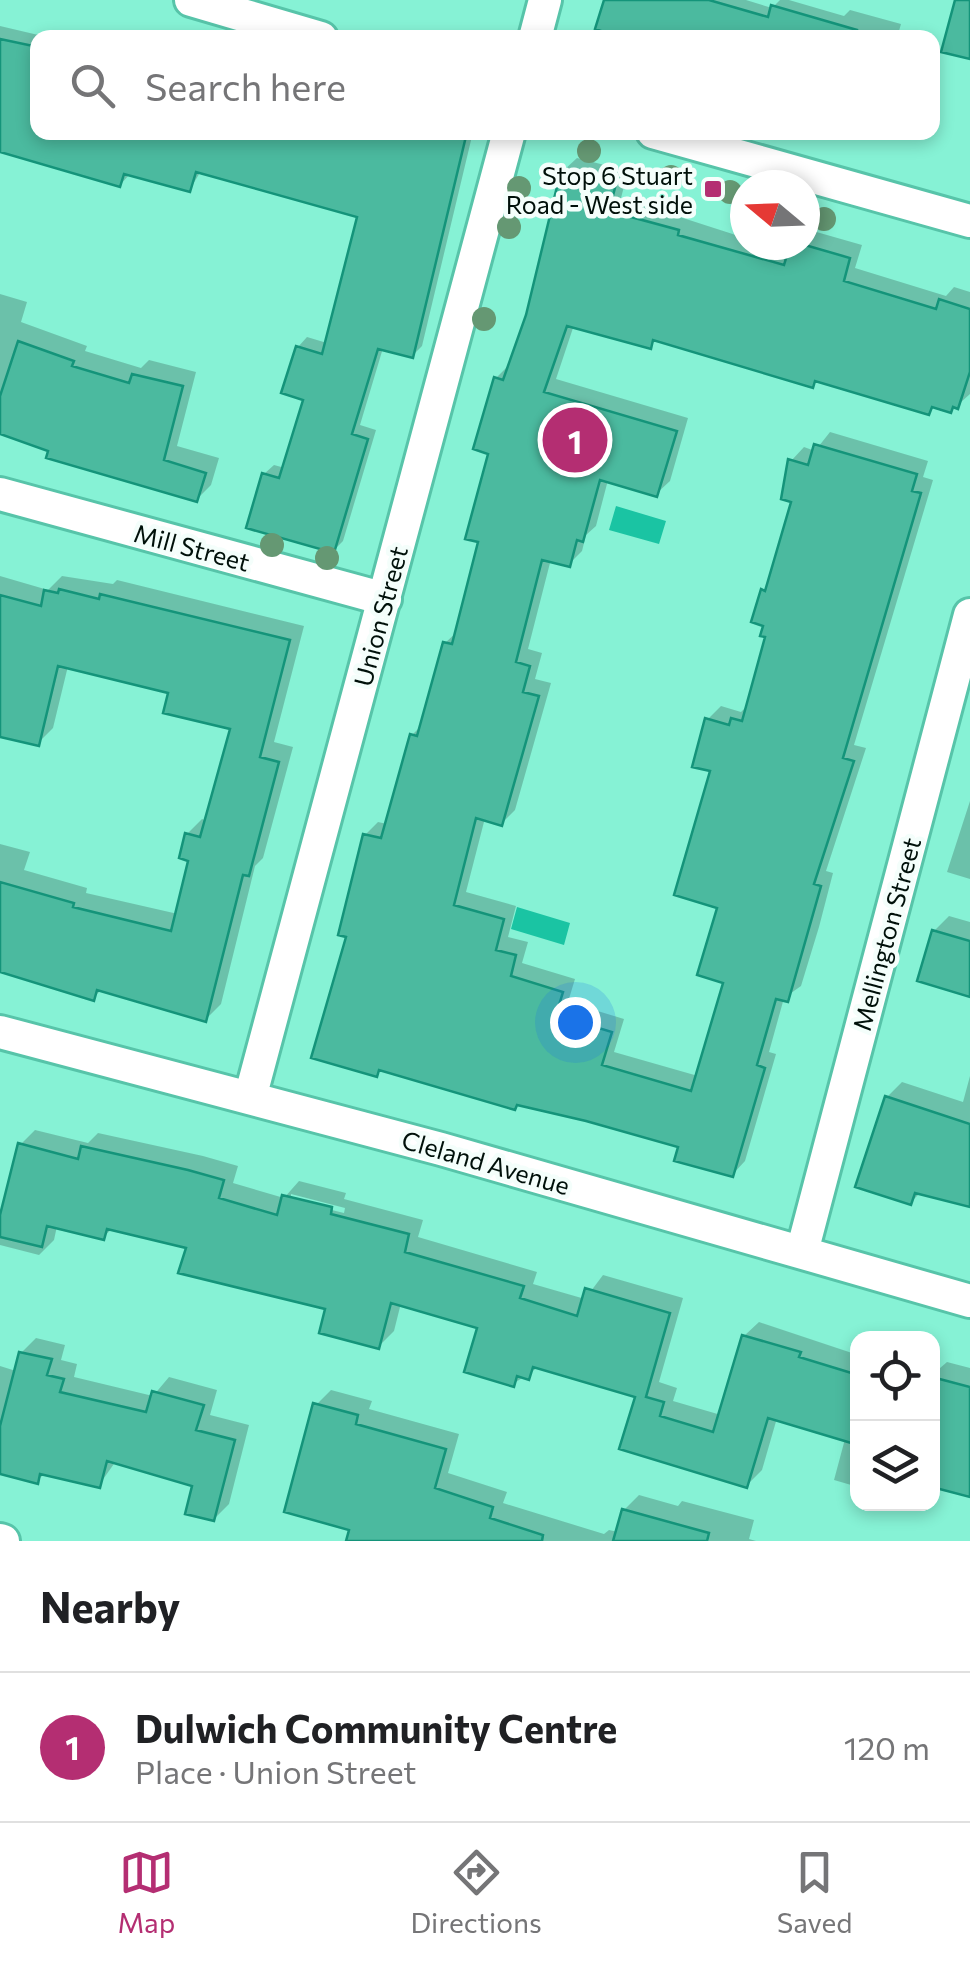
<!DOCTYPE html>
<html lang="en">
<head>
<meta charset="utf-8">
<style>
	:root { --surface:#fff; --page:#f6f6f6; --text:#202124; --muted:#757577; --line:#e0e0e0; --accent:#b42e72 }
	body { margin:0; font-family:Commissioner,sans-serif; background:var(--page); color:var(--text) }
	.controls { position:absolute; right:30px; bottom:30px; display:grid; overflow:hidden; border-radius:20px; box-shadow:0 5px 15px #0003 }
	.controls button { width:90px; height:90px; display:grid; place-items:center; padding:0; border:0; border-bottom:2px solid var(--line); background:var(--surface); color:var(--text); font:50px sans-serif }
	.compass { position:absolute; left:730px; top:170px; width:90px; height:90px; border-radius:50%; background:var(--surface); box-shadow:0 5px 15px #0003; rotate:289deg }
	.you { position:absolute; left:575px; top:1022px; width:35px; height:35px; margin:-25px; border:8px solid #fff; border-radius:50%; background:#1a73e8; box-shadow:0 0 0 15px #1a73e833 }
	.badge { display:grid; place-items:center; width:65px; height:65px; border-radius:50%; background:var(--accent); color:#fff; font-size:32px; font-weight:700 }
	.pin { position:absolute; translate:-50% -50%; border:5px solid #fff; box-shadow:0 2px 10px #0006 }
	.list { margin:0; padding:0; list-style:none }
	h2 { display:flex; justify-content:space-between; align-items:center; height:130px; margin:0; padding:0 40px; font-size:42px }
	h2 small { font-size:32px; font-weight:400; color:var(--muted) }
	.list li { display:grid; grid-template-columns:65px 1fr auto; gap:30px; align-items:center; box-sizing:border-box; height:150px; padding:0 40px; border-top:2px solid var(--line) }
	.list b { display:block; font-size:38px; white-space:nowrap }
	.list p { margin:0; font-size:32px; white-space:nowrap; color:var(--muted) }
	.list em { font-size:32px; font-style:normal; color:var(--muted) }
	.icon { flex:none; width:55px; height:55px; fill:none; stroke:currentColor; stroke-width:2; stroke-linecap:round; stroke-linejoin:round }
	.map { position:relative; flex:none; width:970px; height:1541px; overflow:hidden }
	.search { position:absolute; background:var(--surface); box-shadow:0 5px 15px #0003; left:30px; right:30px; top:30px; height:110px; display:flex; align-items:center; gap:25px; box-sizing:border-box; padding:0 35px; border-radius:20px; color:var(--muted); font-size:38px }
	.sheet { height:280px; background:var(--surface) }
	nav { display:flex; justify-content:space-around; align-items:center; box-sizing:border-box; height:140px; border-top:2px solid var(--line); background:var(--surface); font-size:28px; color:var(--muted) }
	nav a { display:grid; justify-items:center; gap:5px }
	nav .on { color:var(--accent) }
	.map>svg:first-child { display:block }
	.water { fill:#1ac4a3 }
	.shadow { fill:#0003; fill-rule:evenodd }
	.building { fill:#4bba9f; stroke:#14947a; stroke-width:2.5 }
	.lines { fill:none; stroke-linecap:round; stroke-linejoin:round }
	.minor-casing { stroke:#57c4a9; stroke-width:38 }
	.minor { stroke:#fff; stroke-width:32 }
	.tree { fill:#659873 }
	.poi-dot { fill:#b42e72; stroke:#f4fefb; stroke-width:4 }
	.labels { text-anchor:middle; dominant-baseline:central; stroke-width:9; stroke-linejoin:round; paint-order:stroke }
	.poi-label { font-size:25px; fill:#00100a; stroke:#f4fefb; text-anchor:end }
	.street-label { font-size:25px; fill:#00100a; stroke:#f4fefb }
</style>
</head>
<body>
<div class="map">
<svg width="970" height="1541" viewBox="0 0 970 1541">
	<rect width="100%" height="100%" fill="#86f2d5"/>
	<path class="water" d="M616,506l50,15 -7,23 -50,-14z
		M517,907l53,16 -6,22 -53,-16z"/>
	<path class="shadow" d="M606,0h140l26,8 8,-8h9l55,16 6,-6 51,14 -4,14h-265z
		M0,26l51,12h-13v94h435l-51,214 -10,10 -29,-8 -23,77 16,5 -33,111 -10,10 -69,-77 10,-9 11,3 21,-70 -8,-51 9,-10 20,6 33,-128 -159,-44 -11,18 -61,-14 -9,10 -120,-35z
		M577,158l51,13 -7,27 124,40v7l45,6 2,-6h13l1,-16 56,16 -7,23 91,28 8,-9 16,5v102l-19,17 -16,-5 -6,6 -111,-33 -6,6 -154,-47 -8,8 -76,-21 -18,54 132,39 -18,63 -14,13 -48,-14 -12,46 -10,9 -4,16 -13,13 -18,-5 -23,90 14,4 -7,26 16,4 -36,127 -13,13 -17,-5 -19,74 50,14 -8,31 20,5 -6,21 53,16 -7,23 56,17 -10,33 84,24 28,-95 -19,-261 14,-14 20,6 6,-6 21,-70 -5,-45 7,-8 24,-83 -3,-39 13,-14 11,4 15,-19 98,29 -5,16 10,3 -79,265 12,3 -40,123 7,2 -14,54 -18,59 -17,12 -15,54 7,2 -31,107 -13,14 -51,-29 -300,-78 -5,6 -27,-139 16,-100 13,-13 9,2 25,-89 11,-11 22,-81 13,-12 23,-90 15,-163 13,-13 19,-49 35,-145z
		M0,294l27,8 -6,20 66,24 -2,5 56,17 8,-8 47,12 -19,74 42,12 -8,27 -14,14 -197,-68z
		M0,576l48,14 14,-14 51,8 4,-4 187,46 -30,116 19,5 -30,111 -8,8 -34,138 -15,15 -104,-30 -9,9 -93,-41v-113l30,8 -6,18 63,18 -1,5 92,21 13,-55 -4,-25 15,-15 5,2 26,-93 -61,-37 -104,-25 -15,62 -15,15 -38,-9z
		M970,801v78l-23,-7z
		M949,916l21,6v72l-36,-63z
		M970,1076v129l-49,-13 -10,10 -24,-105 15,-15 61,20z
		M35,1130l53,13 10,-10 105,23 35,10 -5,17 51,15 15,-17 47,12 -2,6 79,21 -5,17 119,35 -4,12 52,15 18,-24 80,23 -24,84 18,6 -4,13 48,14 23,-79 15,-14 99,33v132l-24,-7 11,-41 -68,-21 -15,52 -15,15 -125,-37 16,-53 -98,-29 -27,18 -33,-58 -79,-23 -7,28 -15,15 -51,-39 -139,-61 -76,-18 -10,9 -46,-11 -3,14 -15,15 -39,-10v-19l20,-81zM291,1194l54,14 -1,5 -53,-13z
		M36,1338l29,7 -4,15 16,4 -3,13 79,19 16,-19 48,13 -7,25 39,10 -20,79 -15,15 -19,-34 -79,-24 -17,24 -54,-12 -8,8 -37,-9v-106l16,5 5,-18z
		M947,1362l23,6v127l-38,-8v-112z
		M331,1390l41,11 -3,8 90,25 -11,39 59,19 -4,11 101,31 5,-4 9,2 6,-22 15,-15 39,11 4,-5 72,19 -5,19 7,2h-408l4,-13 -36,-123z"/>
	<path class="building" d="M604,0h105l59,17 3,-12 86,25 -1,8h-235l-26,-9z
		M955,0h15v59l-29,-7z
		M0,39l38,8v85h429l-54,226 -35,-9 -26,85 16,5 -34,114 -88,-25 16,-55 17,5 24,-78 -22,-7 15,-47 26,8 35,-137 -161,-45 -6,20 -66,-18 -4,13 -120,-35z
		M561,170l55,14 -7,27 70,19 -1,5 106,30 6,-20h15l45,13 -6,23 92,28 3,-10 31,10v63l-12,37 -5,-2 -2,6 -19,-6 -3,8 -114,-34 -2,7 -160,-48 -2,9 -84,-23 -23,66 133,39 -20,66 -57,-17 -17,62 -6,-2 -7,27 -28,-7 -26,102 14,4 -7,26 16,4 -37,130 -26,-8 -22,87 50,14 -8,31 20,5 -5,21 52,16 -7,23 56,17 -10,33 89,26 32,-108 -26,-8 20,-67 -43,-13 36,-124 -18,-4 13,-49 24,7 2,-7 11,3 23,-84 -5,-1 3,-10 -12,-4 10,-33 4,2 26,-89 -10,-3 7,-40 20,6 6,-21 103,30 -5,17 9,2 -78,265 11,3 -40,123 7,2 -33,116 -12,-3 -19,66 8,3 -32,109 -59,-16 4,-14 -92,-26 -69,-16 -2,5 -136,-40 -2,7 -66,-19 35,-121 -8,-2 25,-101 18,4 29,-104 7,2 26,-94 9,2 26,-102 -13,-3 23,-85 -15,-5 21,-72 9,3 23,-65z
		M18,341l56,20 -2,5 57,17 3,-9 51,12 -19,74 42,13 -9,29 -151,-44 2,-7 -48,-17v-38z
		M59,589l40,10 1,-5 190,46 -30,117 19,5 -30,114 -6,-1 -37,147 -109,-32 -3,11 -94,-29v-90l74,21 -1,4 98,24 17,-70 -9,-3 6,-25 15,4 30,-108 -67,-16 5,-20 -110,-27 -19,80 -39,-9v-142l41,11 3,-16 14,3z
		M932,930l38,11v56l-53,-16z
		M885,1096l85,28v83l-55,-14 -4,12 -56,-18z
		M18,1143l60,16 3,-13 107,24 36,10 -5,18 58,17 5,-20 50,12 -1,7 78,20 -4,18 119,34 -4,12 57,18 8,-28 85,25 -24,84 18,5 -4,14 53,16 29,-97 59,17 -2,5 59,18v70l-90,-27 -21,70 -128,-39 16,-52 -102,-30 -4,13 -12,-4 -3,11 -50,-15 13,-44 -86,-25 -12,46 -60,-16 6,-24 -147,-36 8,-25 -79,-19 -3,11 -57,-14 -5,21 -42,-10v-22z
		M19,1352l33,7 -5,16 17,4 -4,13 86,20 6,-21 52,14 -8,25 39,10 -21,81 -29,-7 7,-28 -85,-25 -7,27 -60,-14 -2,10 -38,-10v-48z
		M932,1377l38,10v110l-38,-10z
		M313,1403l45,12 -2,9 90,25 -11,39 58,19 -3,11 53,17 -1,6h-196l3,-11 -65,-18z
		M622,1509l87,24 -2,8h-94z"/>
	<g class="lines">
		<defs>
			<path id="minor" d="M191,0l130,38
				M535,38l10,-38
				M653,132l317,89
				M0,494l385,105
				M0,1032l441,117 529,152
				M250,1098l259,-966
				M802,1252l168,-637
				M0,1540l3,1"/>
		</defs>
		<use href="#minor" class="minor-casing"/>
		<use href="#minor" class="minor"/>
	</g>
	<g class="tree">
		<circle cx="589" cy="151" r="12"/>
		<circle cx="671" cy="177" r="12"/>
		<circle cx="519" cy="188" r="12"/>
		<circle cx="730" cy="192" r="12"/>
		<circle cx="824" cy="219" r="12"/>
		<circle cx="509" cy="227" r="12"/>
		<circle cx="484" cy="319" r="12"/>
		<circle cx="272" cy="545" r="12"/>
		<circle cx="327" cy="558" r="12"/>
	</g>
	<rect class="poi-dot" x="703" y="179" width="20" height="20" rx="5"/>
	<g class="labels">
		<g class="poi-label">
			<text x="693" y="175">Stop 6 Stuart<tspan x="693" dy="29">Road - West side</tspan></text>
		</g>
		<g class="street-label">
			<text transform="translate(192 547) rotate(15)">Mill Street</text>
			<text transform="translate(380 616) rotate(-75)">Union Street</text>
			<text transform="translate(886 934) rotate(-75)">Mellington Street</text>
			<text transform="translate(486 1162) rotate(16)">Cleland Avenue</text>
		</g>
	</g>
</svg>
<div class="controls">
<button><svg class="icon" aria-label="locate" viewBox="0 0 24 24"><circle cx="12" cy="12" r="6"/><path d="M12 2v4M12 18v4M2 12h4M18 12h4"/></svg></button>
<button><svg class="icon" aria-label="layers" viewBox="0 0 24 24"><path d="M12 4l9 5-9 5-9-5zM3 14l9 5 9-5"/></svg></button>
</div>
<svg class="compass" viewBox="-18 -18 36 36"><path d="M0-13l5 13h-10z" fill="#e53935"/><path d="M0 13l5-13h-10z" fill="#757577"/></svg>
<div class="you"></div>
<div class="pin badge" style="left:575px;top:440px">1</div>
<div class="search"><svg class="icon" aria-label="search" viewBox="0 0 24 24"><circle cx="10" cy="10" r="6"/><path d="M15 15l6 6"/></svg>Search here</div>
</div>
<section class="sheet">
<h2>Nearby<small></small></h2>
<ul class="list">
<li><span class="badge">1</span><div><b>Dulwich Community Centre</b><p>Place · Union Street</p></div><em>120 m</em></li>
</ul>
</section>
<nav>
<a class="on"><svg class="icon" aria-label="map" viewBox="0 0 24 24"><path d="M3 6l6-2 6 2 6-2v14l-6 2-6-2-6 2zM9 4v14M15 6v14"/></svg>Map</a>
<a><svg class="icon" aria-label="directions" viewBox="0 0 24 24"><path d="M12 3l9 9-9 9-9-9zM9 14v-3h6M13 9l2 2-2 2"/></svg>Directions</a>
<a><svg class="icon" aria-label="saved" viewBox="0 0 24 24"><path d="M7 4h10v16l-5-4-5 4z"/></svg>Saved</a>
</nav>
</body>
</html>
